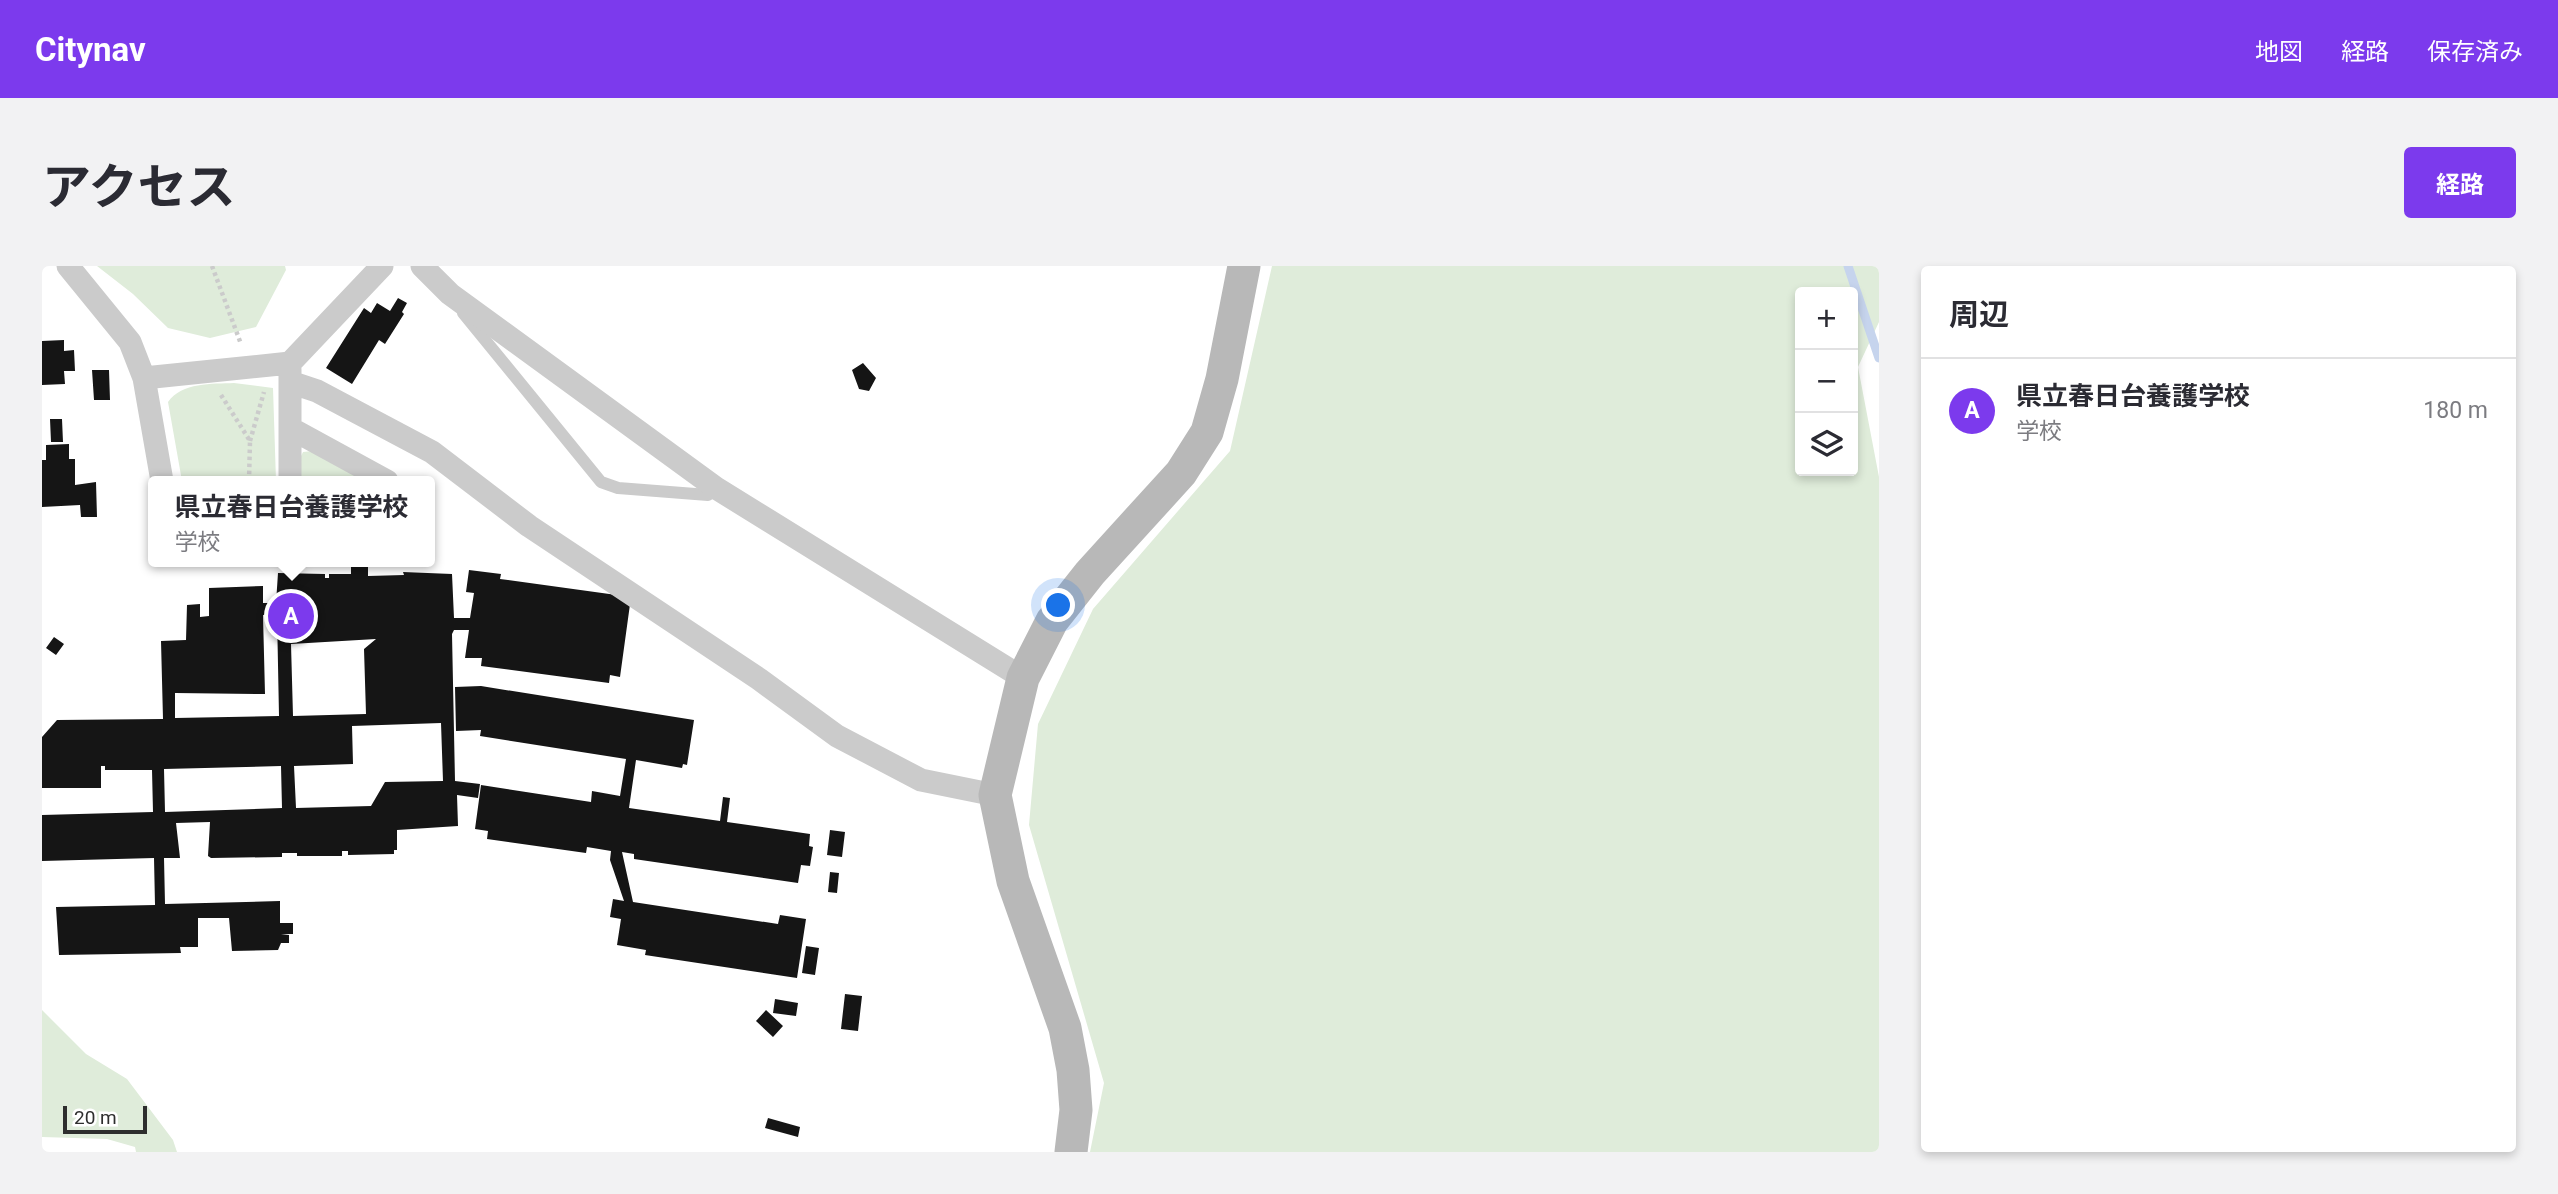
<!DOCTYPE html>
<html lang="ja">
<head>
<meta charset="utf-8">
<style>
	:root { --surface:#fff; --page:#f2f2f3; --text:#2b2b33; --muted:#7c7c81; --line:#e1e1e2; --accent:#7c3aed }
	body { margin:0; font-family:Roboto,"Noto Sans JP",sans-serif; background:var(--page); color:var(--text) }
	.controls { position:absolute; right:21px; top:21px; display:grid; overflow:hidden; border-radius:7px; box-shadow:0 4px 10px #0003 }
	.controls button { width:63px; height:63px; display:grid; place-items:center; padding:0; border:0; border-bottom:2px solid var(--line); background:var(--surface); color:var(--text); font:35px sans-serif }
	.scale { position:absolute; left:21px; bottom:18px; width:84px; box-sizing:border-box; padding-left:7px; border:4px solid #2e2e2e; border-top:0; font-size:19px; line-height:24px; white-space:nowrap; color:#2e2e2e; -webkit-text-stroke:5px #fff; paint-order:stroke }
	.you { position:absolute; left:1017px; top:340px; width:24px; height:24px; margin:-18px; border:5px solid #fff; border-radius:50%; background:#1a73e8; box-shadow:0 0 0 10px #1a73e833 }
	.badge { display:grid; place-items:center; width:46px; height:46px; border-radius:50%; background:var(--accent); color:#fff; font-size:23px; font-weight:700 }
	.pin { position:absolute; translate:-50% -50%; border:4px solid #fff; box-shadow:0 2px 7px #0006 }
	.popup { position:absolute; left:106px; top:210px; width:287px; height:91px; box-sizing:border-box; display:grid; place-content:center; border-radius:7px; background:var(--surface); filter:drop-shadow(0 2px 5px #0005); font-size:23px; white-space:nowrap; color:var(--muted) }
	.popup b { font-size:26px; color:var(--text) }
	.popup::after { content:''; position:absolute; left:50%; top:100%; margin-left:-14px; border:14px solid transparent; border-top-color:var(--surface) }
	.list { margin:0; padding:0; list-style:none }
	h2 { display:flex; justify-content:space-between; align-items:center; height:91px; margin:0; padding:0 28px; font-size:30px }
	h2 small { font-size:23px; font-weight:400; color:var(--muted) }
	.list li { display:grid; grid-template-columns:46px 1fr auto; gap:21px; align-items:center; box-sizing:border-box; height:105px; padding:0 28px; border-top:2px solid var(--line) }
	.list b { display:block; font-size:26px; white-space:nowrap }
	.list p { margin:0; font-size:23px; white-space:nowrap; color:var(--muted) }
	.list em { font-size:23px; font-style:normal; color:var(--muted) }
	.icon { flex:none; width:38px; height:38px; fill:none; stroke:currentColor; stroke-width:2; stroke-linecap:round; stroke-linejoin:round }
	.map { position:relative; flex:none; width:1837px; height:886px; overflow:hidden; border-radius:7px }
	header { display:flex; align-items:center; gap:42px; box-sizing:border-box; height:98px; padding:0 35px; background:var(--accent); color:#fff }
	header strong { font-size:33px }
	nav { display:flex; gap:38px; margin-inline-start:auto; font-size:24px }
	.intro { display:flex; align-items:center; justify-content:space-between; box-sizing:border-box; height:168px; padding:0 42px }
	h1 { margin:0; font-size:49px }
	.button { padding:18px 32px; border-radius:7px; background:var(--accent); color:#fff; font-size:24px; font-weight:700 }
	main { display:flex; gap:42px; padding:0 42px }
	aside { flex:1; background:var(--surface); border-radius:7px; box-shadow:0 4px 10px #0003 }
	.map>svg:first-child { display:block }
	.green { fill:#dfecda; fill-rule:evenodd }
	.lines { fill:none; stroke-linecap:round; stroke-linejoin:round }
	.stream { stroke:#c6d4ed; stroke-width:9 }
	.building { fill:#151515; fill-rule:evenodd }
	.path { stroke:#cbcbcb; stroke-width:4.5; stroke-dasharray:3.5 3.5; stroke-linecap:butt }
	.lane { stroke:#cbcbcb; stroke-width:12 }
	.street { stroke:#cbcbcb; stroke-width:23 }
	.secondary { stroke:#b8b8b8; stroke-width:33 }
</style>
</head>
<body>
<header>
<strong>Citynav</strong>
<nav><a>地図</a><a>経路</a><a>保存済み</a></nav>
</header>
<div class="intro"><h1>アクセス</h1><a class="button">経路</a></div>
<main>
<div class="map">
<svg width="1837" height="886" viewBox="0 0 1837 886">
	<rect width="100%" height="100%" fill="#fff"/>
	<path class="green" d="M55,0h188l1,4 -30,57 -46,11 -42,-10 -35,-34z
		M1230,0h607v56l-21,45 21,110v675h-789l14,-69 -75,-258 9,-101 55,-115 137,-158zM1758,26h53v179h-53z
		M192,117l39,5 3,93h-94l-14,-79c14,-20 44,-18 66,-19z
		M271,185l52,30h-66l-1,-19 5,-10z
		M0,744l44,44 41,25 46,61 4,12h-41l-1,-5 -28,-8 -65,-2z"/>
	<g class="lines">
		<path class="stream" d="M1806,0l31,92"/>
	</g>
	<path class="building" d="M356,32l9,5 -5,9 2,2 -19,30 -6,-4 -27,44 -26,-16 38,-60 7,5 6,-10 13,8z
		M22,74v11l10,-1 1,21h-11l1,13 -23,1v-44z
		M821,97l13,15 -7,13 -10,-2 -7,-19z
		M50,104h17l1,30h-16z
		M8,153h12l1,23h-12z
		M27,178v15h6v26l21,-3 1,35h-16l-1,-12 -38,2v-47h4v-15z
		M309,296h17v14l36,-1 -1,-3 49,2 2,44h16l4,-25 -8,-1 3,-22 32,4 -1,5 131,18 -11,80 -10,-2 -1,8 -128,-17 1,-8h-17l4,-28h-15l-2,4 3,147 25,3 -2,14 -21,-3 1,31 -61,4v20h-3v4l-46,1v-4h-6v5h-45v-3h-15v4l-71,1 -3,-2 2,-34 -34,1 4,35h-16l1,46 115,-3v22h13v11h-12l8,1v8h-8l-3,7 -46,1 -3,-33h-31v29h-18l1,6 -122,2 -3,-48 99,-2 -1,-47 -112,3v-46l111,-3 -1,-42h-47v-4h-4v22h-59v-51l15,-17 106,-1 -2,-78 25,-1 1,-35 13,-1v13l9,-1v-28l54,-2v17h13l2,-30 47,1v4h4v-4h22zM235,348l2,102 -104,2v-25l90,1 -2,-79zM334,373l-12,10 2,65 -73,2 -2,-72zM399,457l2,58 -58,1 -14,24 -75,2 -2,-42 59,-2 -1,-38zM239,500l1,42 -117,4 -1,-43z
		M12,371l10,7 -8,11 -10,-7z
		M439,420l213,34 -7,45 -4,-1 -1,4 -46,-8 -7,48 91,13 3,-24 7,1 -3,24 83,12 -1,12 4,1 -3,19 -9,-1 -3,18 -164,-24v-5l-12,-2 11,50 145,22 2,-9 26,4 -9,59 -152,-23 1,-5 -29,-5 4,-26 -11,-2 3,-18 11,2 -14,-41 1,-9 -24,-4 -1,6 -99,-14 1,-8 -13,-2 6,-44 110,17 1,-11 28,5 6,-37 -146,-23 1,-6 -25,1 -1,-44z
		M788,564l15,2 -3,25 -15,-2z
		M788,606l9,1 -2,20 -9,-1z
		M764,680l13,2 -4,27 -13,-2z
		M803,728l17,2 -4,35 -17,-2z
		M733,733l23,4 -2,13 -23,-3z
		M724,744l17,16 -10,11 -17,-16z
		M726,852l32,9 -2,10 -33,-9z"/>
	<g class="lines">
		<path class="path" d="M170,0l29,78
			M179,129l29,46 -1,40
			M208,175l14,-49"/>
		<path class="lane" d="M421,47l138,169 17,6 90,7 8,-7"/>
		<path class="street" d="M26,0l62,76 14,36 18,103
			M380,0l28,28 266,194 307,190
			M248,104v111
			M102,112l146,-15 92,-97
			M248,116l27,9 115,61 97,74 230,153 78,57 84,44 74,15
			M248,162l97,53"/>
		<path class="secondary" d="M1029,886l5,-42 -3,-40 -8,-42 -52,-147 -18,-86 28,-117 29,-57 38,-48 91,-100 26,-41 15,-53 22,-113"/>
	</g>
</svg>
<div class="controls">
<button>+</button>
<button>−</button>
<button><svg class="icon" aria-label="layers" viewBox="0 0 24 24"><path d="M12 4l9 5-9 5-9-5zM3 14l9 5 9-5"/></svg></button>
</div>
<div class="scale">20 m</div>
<div class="you"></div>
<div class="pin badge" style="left:249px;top:350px">A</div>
<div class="popup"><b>県立春日台養護学校</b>学校</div>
</div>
<aside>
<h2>周辺<small></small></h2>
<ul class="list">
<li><span class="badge">A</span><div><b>県立春日台養護学校</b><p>学校</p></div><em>180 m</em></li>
</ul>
</aside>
</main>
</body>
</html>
